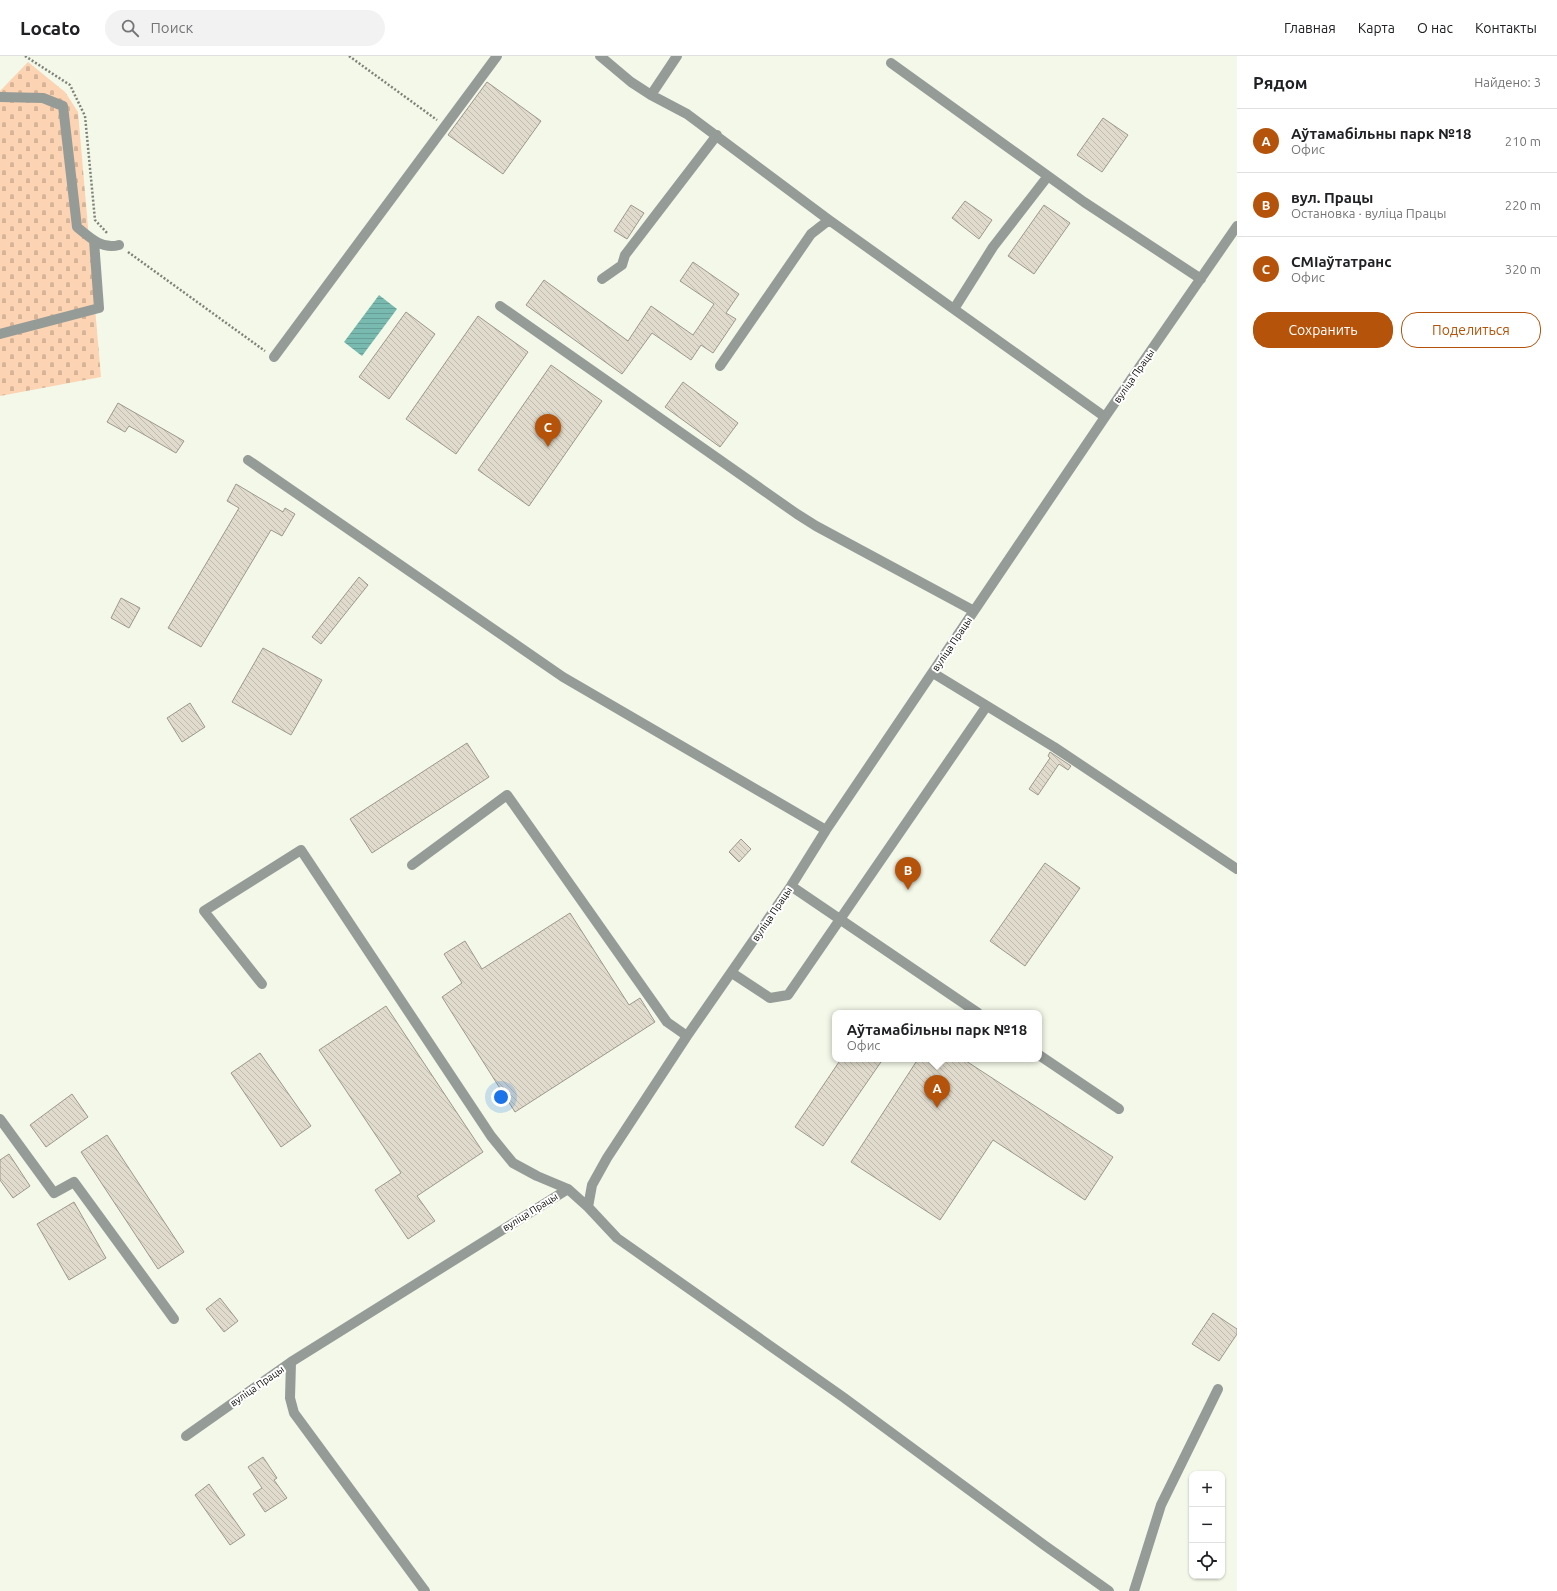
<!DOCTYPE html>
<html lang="ru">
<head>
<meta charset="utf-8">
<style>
	:root { --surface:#fff; --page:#f2f2f2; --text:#202124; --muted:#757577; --line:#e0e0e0; --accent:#b45309 }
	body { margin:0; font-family:Ubuntu,sans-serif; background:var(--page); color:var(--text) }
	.controls { position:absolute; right:12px; bottom:12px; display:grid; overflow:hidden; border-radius:8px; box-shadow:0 1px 3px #0004 }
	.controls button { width:36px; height:36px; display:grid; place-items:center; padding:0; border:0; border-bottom:1px solid var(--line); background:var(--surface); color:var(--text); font:20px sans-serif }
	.you { position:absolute; left:501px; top:1041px; width:14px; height:14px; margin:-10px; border:3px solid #fff; border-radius:50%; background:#1a73e8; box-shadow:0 0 0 6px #1a73e833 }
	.badge { display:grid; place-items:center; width:26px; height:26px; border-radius:50%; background:var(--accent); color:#fff; font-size:13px; font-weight:700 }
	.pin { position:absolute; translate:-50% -33px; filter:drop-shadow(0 1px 2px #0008) }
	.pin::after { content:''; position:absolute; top:21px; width:14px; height:12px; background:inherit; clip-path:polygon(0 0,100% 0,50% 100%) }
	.popup { position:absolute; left:832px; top:954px; width:210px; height:52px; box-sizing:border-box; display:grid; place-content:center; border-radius:8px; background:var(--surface); filter:drop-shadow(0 1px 3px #0005); font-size:13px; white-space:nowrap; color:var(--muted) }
	.popup b { font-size:15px; color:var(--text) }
	.popup::after { content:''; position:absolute; left:50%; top:100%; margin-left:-8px; border:8px solid transparent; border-top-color:var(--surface) }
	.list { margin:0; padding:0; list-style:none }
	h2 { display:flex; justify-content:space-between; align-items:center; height:52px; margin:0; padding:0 16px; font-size:17px }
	h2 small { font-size:13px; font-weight:400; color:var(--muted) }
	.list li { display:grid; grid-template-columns:26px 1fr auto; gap:12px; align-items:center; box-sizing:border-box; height:64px; padding:0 16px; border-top:1px solid var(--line) }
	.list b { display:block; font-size:15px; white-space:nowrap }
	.list p { margin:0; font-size:13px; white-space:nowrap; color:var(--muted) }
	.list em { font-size:13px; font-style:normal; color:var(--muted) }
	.actions { display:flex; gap:8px; padding:12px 16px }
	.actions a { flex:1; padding:9px 0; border:1px solid var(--accent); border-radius:16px; text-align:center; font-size:14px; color:var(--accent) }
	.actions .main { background:var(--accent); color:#fff }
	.icon { flex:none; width:22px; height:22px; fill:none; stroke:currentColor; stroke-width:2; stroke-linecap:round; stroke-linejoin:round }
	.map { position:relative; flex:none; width:1237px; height:1535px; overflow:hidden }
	header { display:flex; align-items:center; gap:24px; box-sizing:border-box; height:56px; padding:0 20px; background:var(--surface); border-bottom:1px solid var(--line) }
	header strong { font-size:19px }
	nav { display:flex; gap:22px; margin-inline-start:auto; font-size:14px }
	.search { width:280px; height:36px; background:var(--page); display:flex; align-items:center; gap:10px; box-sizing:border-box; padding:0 14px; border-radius:22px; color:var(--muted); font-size:15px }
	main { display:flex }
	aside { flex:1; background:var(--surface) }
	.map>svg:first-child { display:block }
	.cemetery { fill:url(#cemetery-stones) }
	.water { fill:url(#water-rules) }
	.building { fill:url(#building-back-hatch); stroke:#9d988b }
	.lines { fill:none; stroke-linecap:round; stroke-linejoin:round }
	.path { stroke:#7f8279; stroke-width:2.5; stroke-dasharray:2 2; stroke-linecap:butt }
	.minor { stroke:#959b97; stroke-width:10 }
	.labels { text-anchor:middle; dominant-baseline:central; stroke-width:4; stroke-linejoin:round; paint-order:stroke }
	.street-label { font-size:10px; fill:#0b0c08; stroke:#fff }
</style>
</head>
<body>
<header>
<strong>Locato</strong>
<div class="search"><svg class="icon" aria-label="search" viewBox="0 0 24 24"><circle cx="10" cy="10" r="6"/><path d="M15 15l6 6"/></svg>Поиск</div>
<nav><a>Главная</a><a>Карта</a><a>О нас</a><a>Контакты</a></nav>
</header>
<main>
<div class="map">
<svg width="1237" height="1535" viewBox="0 0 1237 1535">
	<defs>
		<pattern id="cemetery-stones" width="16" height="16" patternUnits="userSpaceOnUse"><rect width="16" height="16" fill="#fcd3b3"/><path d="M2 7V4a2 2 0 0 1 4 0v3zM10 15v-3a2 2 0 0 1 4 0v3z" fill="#d7b498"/></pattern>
		<pattern id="water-rules" width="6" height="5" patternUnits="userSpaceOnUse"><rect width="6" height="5" fill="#79bab0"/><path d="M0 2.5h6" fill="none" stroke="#679f96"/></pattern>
		<pattern id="building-back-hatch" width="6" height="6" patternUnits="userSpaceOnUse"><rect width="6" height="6" fill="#e0dbcc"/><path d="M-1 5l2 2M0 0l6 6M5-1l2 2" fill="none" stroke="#bfbbae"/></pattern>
	</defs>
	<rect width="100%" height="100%" fill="#f3f8e9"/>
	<path class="cemetery" d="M28,6l37,30 13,20 23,265 -101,19v-305z"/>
	<path class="water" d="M379,239l18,14 -35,47 -18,-14z"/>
	<path class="building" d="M487,26l54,39 -38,53 -55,-39z
		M1103,62l25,17 -26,37 -25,-17z
		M965,145l27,19 -13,19 -27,-21z
		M631,149l13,8 -17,26 -13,-8z
		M1044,149l26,18 -36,51 -26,-18z
		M693,206l46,32 -13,19 10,6 -23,34 -12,-8 -10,15 -39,-27 -30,41 -96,-69 18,-25 84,61 23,-35 42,29 21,-31 -34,-23z
		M406,256l29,22 -46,65 -30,-22z
		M478,260l50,36 -72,102 -50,-35z
		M551,309l51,36 -73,105 -51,-36z
		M683,326l55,41 -18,24 -55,-40z
		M118,347l66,38 -8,12 -47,-27 -4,6 -18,-10z
		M236,428l47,28 2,-4 10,6 -13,22 -11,-6 -70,117 -33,-19 71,-120 -12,-7z
		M359,521l9,8 -47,59 -9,-7z
		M121,542l19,10 -11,20 -18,-10z
		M263,592l59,32 -31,55 -59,-33z
		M190,647l15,24 -23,15 -15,-24z
		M467,687l22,34 -117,76 -22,-34z
		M1050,696l21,14 -3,4 -9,-6 -21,31 -9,-6 21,-31 -2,-2z
		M741,783l10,10 -12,13 -10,-10z
		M1045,807l35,25 -55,78 -35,-25z
		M570,857l59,92 11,-7 15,24 -140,90 -73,-115 20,-14 -18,-29 21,-13 17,28z
		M386,950l97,146 -66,44 18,25 -27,18 -33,-49 26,-17 -82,-123z
		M260,997l51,73 -30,21 -50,-74z
		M841,1003h42l-60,87 -28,-19z
		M918,1003h45l150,98 -28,43 -92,-60 -53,80 -89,-58z
		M72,1038l16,23 -42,30 -16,-22z
		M107,1079l77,117 -26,17 -77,-117z
		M9,1098l21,32 -17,12 -13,-18v-20z
		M74,1146l32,56 -37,22 -32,-56z
		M220,1242l18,23 -14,11 -18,-23z
		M1213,1257l24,16v5l-18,27 -27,-17z
		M263,1401l14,21 -3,2 13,18 -22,14 -12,-18 9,-6 -14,-21z
		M209,1428l36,51 -15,10 -35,-50z"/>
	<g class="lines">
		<path class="path" d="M25,0l45,29 15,31 10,104 13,14
			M349,0l88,64
			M128,196l137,99"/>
		<path class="minor" d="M600,0l31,26 20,13
			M677,0l-26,39 36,19 142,106 276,197
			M891,7l193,139 117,77
			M0,41l43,1 20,8 14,121c12,10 25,23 42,18
			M602,223l20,-14 3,-10 92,-120
			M500,250l297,208 19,12 158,85
			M954,253l39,-62 55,-71
			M0,278l99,-26 -5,-67
			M274,301l223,-301
			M720,310l91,-132 18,-14
			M248,404l315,217 263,153
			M933,617l121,74 183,122
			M412,809l95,-70 160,227 20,14
			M791,830l187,127
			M732,917l38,25 18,-3 198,-288
			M262,928l-58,-73 97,-61 190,286 22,27 24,13 31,13
			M1039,999l80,54
			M0,1063l54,74 20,-11 100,137
			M588,1151l4,-22 15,-27 80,-122 104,-150 35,-56 279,-413 132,-191
			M291,1306l-1,36 4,15 131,178
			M186,1380l105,-74 277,-173 20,18 29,31 226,159 201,148 65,46
			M1134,1535l27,-86 57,-116"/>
	</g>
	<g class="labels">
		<g class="street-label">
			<text transform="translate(1134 320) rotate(-55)">вуліца Працы</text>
			<text transform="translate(952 588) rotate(-56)">вуліца Працы</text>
			<text transform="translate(772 858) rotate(-56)">вуліца Працы</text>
			<text transform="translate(530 1156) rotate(-32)">вуліца Працы</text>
			<text transform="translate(257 1330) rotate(-35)">вуліца Працы</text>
		</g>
	</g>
</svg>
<div class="controls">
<button>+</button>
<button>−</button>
<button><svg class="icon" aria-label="locate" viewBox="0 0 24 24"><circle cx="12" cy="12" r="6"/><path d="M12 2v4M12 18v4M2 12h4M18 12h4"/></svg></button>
</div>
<div class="you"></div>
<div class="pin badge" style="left:937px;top:1052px">A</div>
<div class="popup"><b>Аўтамабільны парк №18</b>Офис</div>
<div class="pin badge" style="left:908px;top:834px">B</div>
<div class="pin badge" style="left:548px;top:391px">C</div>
</div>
<aside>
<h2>Рядом<small>Найдено: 3</small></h2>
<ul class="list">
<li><span class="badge">A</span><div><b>Аўтамабільны парк №18</b><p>Офис</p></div><em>210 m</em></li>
<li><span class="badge">B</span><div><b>вул. Працы</b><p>Остановка · вуліца Працы</p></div><em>220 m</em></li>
<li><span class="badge">C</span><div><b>СМІаўтатранс</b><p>Офис</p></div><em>320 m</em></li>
</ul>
<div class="actions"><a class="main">Сохранить</a><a>Поделиться</a></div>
</aside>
</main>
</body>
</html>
